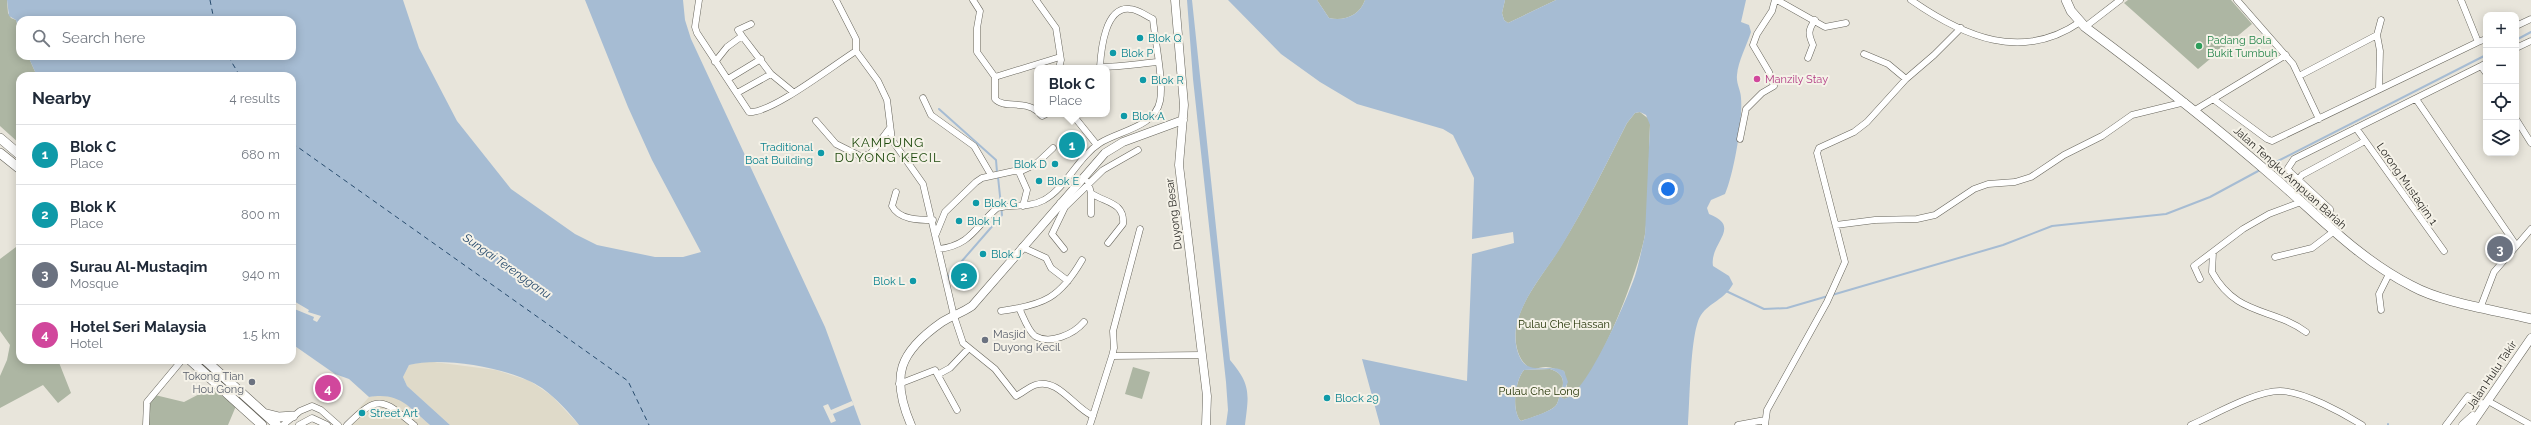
<!DOCTYPE html>
<html lang="en">
<head>
<meta charset="utf-8">
<style>
	:root { --surface:#fff; --page:#f6f6f7; --text:#1f2937; --muted:#747a83; --line:#e0e1e3; --accent:#0f766e }
	body { margin:0; font-family:Raleway,sans-serif; background:var(--page); color:var(--text) }
	.controls { position:absolute; right:12px; top:12px; display:grid; overflow:hidden; border-radius:8px; box-shadow:0 2px 10px #0003 }
	.controls button { width:36px; height:36px; display:grid; place-items:center; padding:0; border:0; border-bottom:1px solid var(--line); background:var(--surface); color:var(--text); font:20px sans-serif }
	.you { position:absolute; left:1668px; top:189px; width:14px; height:14px; margin:-10px; border:3px solid #fff; border-radius:50%; background:#1a73e8; box-shadow:0 0 0 6px #1a73e833 }
	.badge { display:grid; place-items:center; width:26px; height:26px; border-radius:50%; background:var(--accent); color:#fff; font-size:13px; font-weight:700 }
	.pin { position:absolute; translate:-50% -50%; border:2px solid #fff; box-shadow:0 1px 4px #0006 }
	.popup { position:absolute; left:1034px; top:65px; width:76px; height:52px; box-sizing:border-box; display:grid; place-content:center; border-radius:8px; background:var(--surface); filter:drop-shadow(0 1px 3px #0005); font-size:13px; white-space:nowrap; color:var(--muted) }
	.popup b { font-size:15px; color:var(--text) }
	.popup::after { content:''; position:absolute; left:50%; top:100%; margin-left:-8px; border:8px solid transparent; border-top-color:var(--surface) }
	.list { margin:0; padding:0; list-style:none }
	h2 { display:flex; justify-content:space-between; align-items:center; height:52px; margin:0; padding:0 16px; font-size:17px }
	h2 small { font-size:13px; font-weight:400; color:var(--muted) }
	.list li { display:grid; grid-template-columns:26px 1fr auto; gap:12px; align-items:center; box-sizing:border-box; height:60px; padding:0 16px; border-top:1px solid var(--line) }
	.list b { display:block; font-size:15px; white-space:nowrap }
	.list p { margin:0; font-size:13px; white-space:nowrap; color:var(--muted) }
	.list em { font-size:13px; font-style:normal; color:var(--muted) }
	.icon { flex:none; width:22px; height:22px; fill:none; stroke:currentColor; stroke-width:2; stroke-linecap:round; stroke-linejoin:round }
	.map { position:relative; flex:none; width:2531px; height:425px; overflow:hidden }
	.search { position:absolute; background:var(--surface); box-shadow:0 2px 10px #0003; left:16px; top:16px; width:280px; height:44px; display:flex; align-items:center; gap:10px; box-sizing:border-box; padding:0 14px; border-radius:12px; color:var(--muted); font-size:15px }
	.panel { position:absolute; background:var(--surface); box-shadow:0 2px 10px #0003; left:16px; top:72px; width:280px; height:292px; border-radius:12px }
	.map>svg:first-child { display:block }
	.built { fill:#dfdac9 }
	.green { fill:#adb6a3 }
	.water { fill:#a6bcd3; fill-rule:evenodd }
	.pier { fill:#e8e5db }
	.lines { fill:none; stroke-linecap:round; stroke-linejoin:round }
	.stream { stroke:#a6bcd3; stroke-width:2 }
	.ferry { stroke:#284c6e; stroke-width:1; stroke-dasharray:5 4; stroke-linecap:butt }
	.minor-casing { stroke:#66645b; stroke-width:7 }
	.tertiary-casing { stroke:#66645b; stroke-width:9 }
	.secondary-casing { stroke:#66645b; stroke-width:10 }
	.minor { stroke:#fff; stroke-width:6 }
	.tertiary { stroke:#fff; stroke-width:8 }
	.secondary { stroke:#fff; stroke-width:9 }
	.culture-dot { fill:#0f9aa8; stroke:#f5f2e8; stroke-width:1.5 }
	.leisure-dot { fill:#2e9e5b; stroke:#f5f2e8; stroke-width:1.5 }
	.hotel-dot { fill:#d1479c; stroke:#f5f2e8; stroke-width:1.5 }
	.worship-dot { fill:#6b7280; stroke:#f5f2e8; stroke-width:1.5 }
	.labels { text-anchor:middle; dominant-baseline:central; stroke-width:4; stroke-linejoin:round; paint-order:stroke }
	.culture-label { font-size:11px; fill:#0d838f; stroke:#f5f2e8; text-anchor:start }
	.leisure-label { font-size:11px; fill:#27864d; stroke:#f5f2e8; text-anchor:start }
	.hotel-label { font-size:11px; fill:#b23c85; stroke:#f5f2e8; text-anchor:start }
	.street-label { font-size:11px; fill:#272622; stroke:#f5f2e8 }
	.park-label { font-size:11px; fill:#233305; stroke:#f5f2e8 }
	.worship-label { font-size:11px; fill:#5b616d; stroke:#f5f2e8; text-anchor:start }
	.water-label { font-size:12px; font-style:italic; fill:#284c6e; stroke:#f5f2e8 }
	.quarter-label { font-size:13px; letter-spacing:1px; fill:#1f4a0e; stroke:#f5f2e8 }
</style>
</head>
<body>
<div class="map">
<svg width="2531" height="425" viewBox="0 0 2531 425">
	<rect width="100%" height="100%" fill="#e8e5db"/>
	<path class="built" d="M426,361l70,9 34,11 22,15 27,29h-129l-43,-39 -4,-9 6,-12z
		M383,394l15,3 32,28h-86l25,-28z"/>
	<path class="green" d="M0,0h7l1,13 3,5 5,2 4,15v21h8l9,20h-17v68l-20,-18z
		M1317,0h48c-5,15 -21,22 -36,18z
		M1505,0h51l-48,23 -4,-3 -2,-7z
		M2128,0h103l21,24 -54,45 -74,-66z
		M1640,112l10,8v5c-2,36 0,74 -5,109 -4,30 -52,161 -81,165l-3,-2 6,-11 -3,-15c-6,-1 -13,-4 -18,-4 -7,0 -14,5 -20,-2 -11,-10 -12,-29 -9,-43 8,-28 29,-51 44,-76 25,-40 45,-82 66,-123l8,-10z
		M20,244v116h38l13,33 -13,10 -15,-18 -43,23v-32l7,-16 3,-15 -10,-14v-72z
		M1133,367l17,5 -8,27 -17,-5z
		M1550,369c15,5 15,13 10,26 -2,5 -2,10 -7,13 -9,6 -23,10 -32,13 -10,-10 -6,-41 3,-51z
		M211,388l25,18 -8,19h-80v-19l7,-11 29,7z"/>
	<path class="water" d="M7,0h396l16,48 38,73 54,68 64,45 22,11 58,12h28l18,-5 -49,-92 -24,-53 -43,-107h98l2,20 6,19 134,288 36,98h-282c-10,-13 -23,-27 -37,-37 -29,-20 -100,-32 -133,-23l-6,12 4,9 43,39h-20c-22,-19 -31,-33 -61,-28l-20,-18 -14,-5 -43,-30v-268h-255l-9,-20h264v-36h-272v15l-4,-15 -7,-4z
		M1187,0h5l38,360c21,25 19,33 15,65h-19l2,-15 -2,-28 -33,-303z
		M1228,0h89l12,18c15,4 31,-3 36,-18h140l-3,13 2,7 4,3 48,-23h190l-5,22 8,3 2,7c-4,13 -13,29 -14,43 -1,9 4,15 4,23 2,22 -7,76 -16,96l-14,6 -4,8 2,6c34,13 0,29 4,52l16,10 4,8c-9,16 -23,18 -32,31 -11,16 -11,87 -13,110h-308l-18,-66 105,22 5,-127 42,-11 -1,-11 -41,7 2,-61 -21,-43 -10,-6 -86,-25 -37,-22 -39,-28zM1635,113l5,-1 6,3 4,10 -5,110c-3,13 -6,28 -10,41 -8,23 -49,120 -71,123l-3,-2 7,-15 -4,-11c-14,-8 -32,4 -42,-10 -7,-11 -8,-26 -5,-38 8,-29 29,-52 44,-76 25,-41 45,-83 66,-124zM1550,369c15,5 15,13 10,26 -2,5 -2,10 -7,13 -7,5 -24,10 -32,13 -10,-10 -6,-41 3,-51z"/>
	<path class="pier" d="M292,300l17,10 -1,2 13,4 -4,6 -4,-2 1,-3 -22,-9z
		M852,401l2,4 -21,9 3,7 -5,2 -8,-17 5,-2 3,6z"/>
	<g class="lines">
		<path class="stream" d="M2516,40l15,-8
			M939,109l57,51 1,12
			M2266,167l220,-112
			M948,277l54,-62 -4,-38
			M1726,291l38,18 23,-1 41,-12
			M1832,295l171,-50 49,-19 114,-12 44,-17 50,-27
			M2388,424v1"/>
		<path class="ferry" d="M210,0l4,20
			M228,56l12,20
			M292,143l336,238 21,44"/>
		<defs>
			<path id="minor" d="M699,0l-4,27 2,6 52,79c22,2 86,-48 107,-61
				M836,0l20,39v12l22,30 9,19 5,40 31,44 31,132 9,27 32,26 21,27c6,-3 13,-9 19,-11 23,-8 38,22 58,31
				M973,0l7,11 -3,17v24l18,25v22c9,10 29,1 42,12
				M1036,0l20,28 5,32 -2,8
				M1777,0l48,27 21,-4
				M1911,0c53,37 111,62 169,22
				M2237,0l56,64 26,55
				M2461,0l17,42 8,-3
				M2516,26l15,-7
				M2085,27l35,-27
				M2377,35l3,16 -1,38
				M742,36l-4,-6 13,-6
				M2516,48l15,-7
				M1864,54l24,10 18,15
				M1808,58l5,-13c-5,-11 -5,-15 2,-25
				M715,62l12,-15 15,-11 29,38 22,18
				M2486,63l-5,3 5,7
				M2299,76l78,-41 4,-15
				M995,77l65,-20
				M728,79l33,-20
				M737,93l34,-19
				M923,98l8,17 43,31 17,29
				M2213,99l54,40 5,2 206,-99
				M2416,99l100,146
				M2195,110l91,-55
				M1040,114l2,2 4,-2
				M1072,114l25,31
				M2516,119l15,24
				M816,121l20,23 26,13 9,-4 18,-24
				M2356,128l88,123
				M1740,139l6,-30 16,-16 12,-7 -5,-14 -16,-27 4,-11 15,-23 3,-11
				M1019,172l17,-8 17,-16
				M2298,180l4,-5 63,-34
				M1088,182l3,11c14,10 34,9 32,31l-15,19
				M896,192l-4,14c7,14 27,14 41,14
				M1060,203l5,4 38,-37 35,-20
				M1091,214v-21
				M2325,224l6,-6 -1,-9 -40,-37 -2,-4 6,-9 187,-93
				M1836,225l39,-5 42,-1 18,-4 39,-26 14,-5 27,-2 16,-5 33,-22 38,-19 30,-21 53,-13
				M936,234l9,-22 31,-30 6,-4 32,-7 5,1 8,18 -4,16
				M1022,247l24,11 5,10 17,13
				M939,249c32,-4 36,-22 58,-41 16,-4 32,0 47,-8 23,-13 34,-43 56,-57 19,-12 55,-16 60,-42 4,-19 -5,-60 -7,-82 -7,-3 -15,-10 -23,-10 -25,-3 -29,41 -30,58 20,0 37,-3 58,-5
				M1064,249l-12,-15 13,-27
				M2213,252l-1,20c25,45 60,35 94,60
				M2275,257l37,-9 21,-16
				M2200,279l-6,-13 49,-37 26,-15 32,-12
				M2481,306l13,-34 37,-43
				M1019,308c4,8 9,23 16,28 15,9 39,-2 49,-14
				M2381,310l-2,-16 10,-20
				M1001,311c43,-6 59,-13 81,-51
				M1112,356l2,-8 -1,-17 27,-102
				M939,374l11,-6 19,-20
				M899,384l36,-14 22,40
				M2488,401l43,24
				M146,425l1,-23 35,-42
				M283,425l17,-14 12,-5 9,4 17,15
				M299,425l13,-7 15,7
				M347,425c31,-31 36,-26 67,0
				M1090,425l22,-69 90,-1
				M1738,425l27,-5
				M1765,425l2,-15 60,-108 18,-40 -28,-109 2,-5 35,-16 13,-10 39,-43 28,-24 27,-27
				M2191,425c23,-10 64,-34 89,-34 23,0 63,22 82,34
				M2446,425l22,-29 17,9"/>
			<path id="tertiary" d="M1175,0l9,105 -5,60 28,231 -1,29
				M911,425c-21,-49 -12,-73 31,-103 9,-6 20,-9 30,-16l133,-153 18,-11 60,-22
				M2463,425l10,-9
				M2471,425l60,-87"/>
			<path id="secondary" d="M2066,0l5,11 14,16c66,49 130,99 192,153 44,38 82,79 135,106 31,17 83,24 119,33
				M0,138l20,17
				M0,153l20,16
				M190,360l72,65
				M205,360l72,65
				M267,414l12,3 14,-1"/>
		</defs>
		<use href="#minor" class="minor-casing"/>
		<use href="#tertiary" class="tertiary-casing"/>
		<use href="#secondary" class="secondary-casing"/>
		<use href="#minor" class="minor"/>
		<use href="#tertiary" class="tertiary"/>
		<use href="#secondary" class="secondary"/>
	</g>
	<g class="culture-dot">
		<circle cx="1140" cy="38" r="4"/>
		<circle cx="1113" cy="53" r="4"/>
		<circle cx="1143" cy="80" r="4"/>
		<circle cx="1124" cy="116" r="4"/>
		<circle cx="821" cy="153" r="4"/>
		<circle cx="1055" cy="164" r="4"/>
		<circle cx="1039" cy="181" r="4"/>
		<circle cx="976" cy="203" r="4"/>
		<circle cx="959" cy="221" r="4"/>
		<circle cx="983" cy="254" r="4"/>
		<circle cx="913" cy="281" r="4"/>
		<circle cx="1327" cy="398" r="4"/>
		<circle cx="362" cy="413" r="4"/>
	</g>
	<circle class="leisure-dot" cx="2199" cy="46" r="4"/>
	<circle class="hotel-dot" cx="1757" cy="79" r="4"/>
	<g class="worship-dot">
		<circle cx="985" cy="340" r="4"/>
		<circle cx="252" cy="382" r="4"/>
	</g>
	<g class="labels">
		<g class="culture-label">
			<text x="1148" y="38">Blok Q</text>
			<text x="1121" y="53">Blok P</text>
			<text x="1151" y="80">Blok R</text>
			<text x="1132" y="116">Blok A</text>
			<text x="813" y="147" text-anchor="end">Traditional<tspan x="813" dy="13">Boat Building</tspan></text>
			<text x="1047" y="164" text-anchor="end">Blok D</text>
			<text x="1047" y="181">Blok E</text>
			<text x="984" y="203">Blok G</text>
			<text x="967" y="221">Blok H</text>
			<text x="991" y="254">Blok J</text>
			<text x="905" y="281" text-anchor="end">Blok L</text>
			<text x="1335" y="398">Block 29</text>
			<text x="370" y="413">Street Art</text>
		</g>
		<g class="leisure-label">
			<text x="2207" y="40">Padang Bola<tspan x="2207" dy="13">Bukit Tumbuh</tspan></text>
		</g>
		<g class="hotel-label">
			<text x="1765" y="79">Manzily Stay</text>
		</g>
		<g class="street-label">
			<text transform="translate(2290 178) rotate(42)">Jalan Tengku Ampuan Bariah</text>
			<text transform="translate(2407 184) rotate(55)">Lorong Mustaqim 1</text>
			<text transform="translate(1174 214) rotate(-97)">Duyong Besar</text>
			<text transform="translate(2492 375) rotate(-56)">Jalan Hulu Takir</text>
		</g>
		<g class="park-label">
			<text x="1564" y="324">Pulau Che Hassan</text>
			<text x="1539" y="391">Pulau Che Long</text>
		</g>
		<g class="worship-label">
			<text x="993" y="334">Masjid<tspan x="993" dy="13">Duyong Kecil</tspan></text>
			<text x="244" y="376" text-anchor="end">Tokong Tian<tspan x="244" dy="13">Hou Gong</tspan></text>
		</g>
		<g class="water-label">
			<text transform="translate(507 266) rotate(35)">Sungai Terengganu</text>
		</g>
		<g class="quarter-label">
			<text x="888" y="142">KAMPUNG<tspan x="888" dy="15">DUYONG KECIL</tspan></text>
		</g>
	</g>
</svg>
<div class="controls">
<button>+</button>
<button>−</button>
<button><svg class="icon" aria-label="locate" viewBox="0 0 24 24"><circle cx="12" cy="12" r="6"/><path d="M12 2v4M12 18v4M2 12h4M18 12h4"/></svg></button>
<button><svg class="icon" aria-label="layers" viewBox="0 0 24 24"><path d="M12 4l9 5-9 5-9-5zM3 14l9 5 9-5"/></svg></button>
</div>
<div class="you"></div>
<div class="pin badge" style="left:1072px;top:145px;background:#0f9aa8">1</div>
<div class="popup"><b>Blok C</b>Place</div>
<div class="pin badge" style="left:964px;top:276px;background:#0f9aa8">2</div>
<div class="pin badge" style="left:2500px;top:249px;background:#6b7280">3</div>
<div class="pin badge" style="left:328px;top:388px;background:#d1479c">4</div>
<div class="search"><svg class="icon" aria-label="search" viewBox="0 0 24 24"><circle cx="10" cy="10" r="6"/><path d="M15 15l6 6"/></svg>Search here</div>
<section class="panel">
<h2>Nearby<small>4 results</small></h2>
<ul class="list">
<li><span class="badge" style="background:#0f9aa8">1</span><div><b>Blok C</b><p>Place</p></div><em>680 m</em></li>
<li><span class="badge" style="background:#0f9aa8">2</span><div><b>Blok K</b><p>Place</p></div><em>800 m</em></li>
<li><span class="badge" style="background:#6b7280">3</span><div><b>Surau Al-Mustaqim</b><p>Mosque</p></div><em>940 m</em></li>
<li><span class="badge" style="background:#d1479c">4</span><div><b>Hotel Seri Malaysia</b><p>Hotel</p></div><em>1.5 km</em></li>
</ul>
</section>
</div>
</body>
</html>
